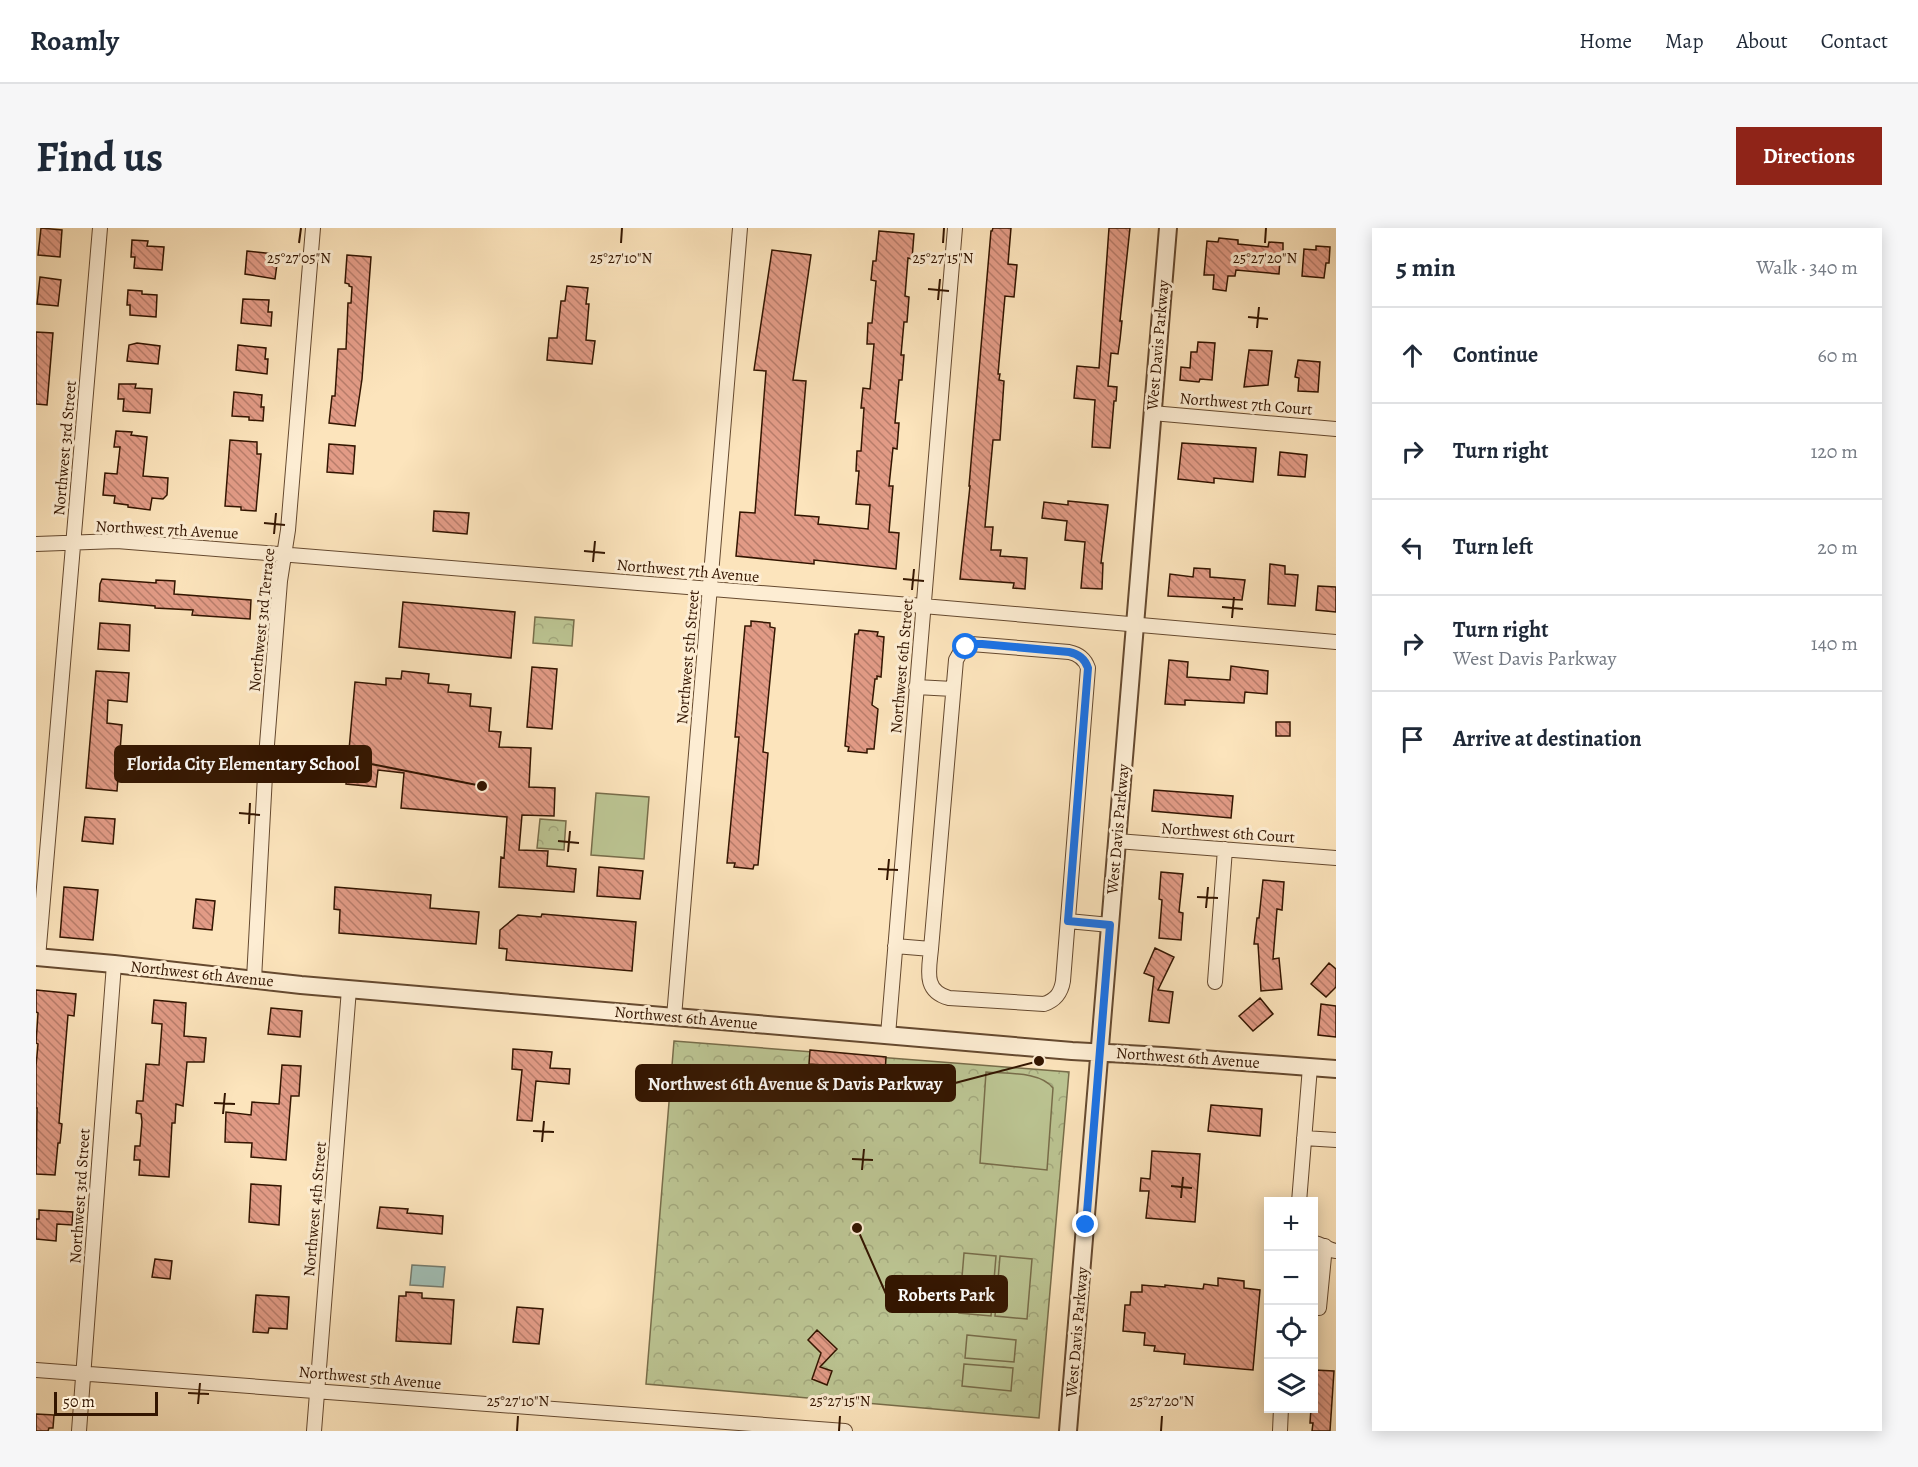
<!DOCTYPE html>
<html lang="en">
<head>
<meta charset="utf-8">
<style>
	:root { --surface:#fff; --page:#f6f6f7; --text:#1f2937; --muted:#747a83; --line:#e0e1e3; --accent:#8f2418 }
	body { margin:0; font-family:Alegreya,serif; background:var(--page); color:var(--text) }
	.controls { position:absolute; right:18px; bottom:18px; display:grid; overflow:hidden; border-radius:0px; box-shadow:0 3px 15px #0003 }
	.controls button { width:54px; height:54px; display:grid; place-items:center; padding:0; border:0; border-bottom:2px solid var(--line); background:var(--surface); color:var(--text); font:30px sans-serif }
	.scale { position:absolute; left:18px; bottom:15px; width:104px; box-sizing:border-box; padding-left:6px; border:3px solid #331500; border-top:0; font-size:16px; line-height:21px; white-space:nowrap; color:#331500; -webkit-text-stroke:4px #fdedd3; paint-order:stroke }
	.stop { position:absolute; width:18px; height:18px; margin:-14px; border:4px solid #1a73e8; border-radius:50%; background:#fff }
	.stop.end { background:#1a73e8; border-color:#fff; box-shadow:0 2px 6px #0008 }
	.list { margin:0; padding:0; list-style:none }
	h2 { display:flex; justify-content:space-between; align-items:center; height:78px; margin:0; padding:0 24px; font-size:26px }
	h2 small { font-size:20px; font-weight:400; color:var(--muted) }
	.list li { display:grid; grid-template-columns:39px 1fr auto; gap:18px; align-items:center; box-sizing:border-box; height:96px; padding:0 24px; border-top:2px solid var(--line) }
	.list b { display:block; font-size:22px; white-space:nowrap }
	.list p { margin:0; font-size:20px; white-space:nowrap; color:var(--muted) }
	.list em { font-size:20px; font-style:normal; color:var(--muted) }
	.icon { flex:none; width:33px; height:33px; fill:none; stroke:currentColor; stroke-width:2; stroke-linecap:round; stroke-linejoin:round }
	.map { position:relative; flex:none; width:1300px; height:1203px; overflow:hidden; border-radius:0px }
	header { display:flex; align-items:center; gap:36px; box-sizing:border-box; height:84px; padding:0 30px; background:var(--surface); border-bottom:2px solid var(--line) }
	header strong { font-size:28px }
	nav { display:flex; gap:33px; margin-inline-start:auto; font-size:21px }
	.intro { display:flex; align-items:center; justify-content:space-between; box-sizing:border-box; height:144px; padding:0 36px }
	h1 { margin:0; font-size:42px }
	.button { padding:15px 27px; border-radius:0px; background:var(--accent); color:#fff; font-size:21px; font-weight:700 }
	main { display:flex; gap:36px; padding:0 36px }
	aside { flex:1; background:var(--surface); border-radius:0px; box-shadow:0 3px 15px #0003 }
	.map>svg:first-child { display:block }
	.park { fill:url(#park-crowns); stroke:#786d4a; stroke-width:1.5 }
	.pitch { fill:#bcc593; stroke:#786d4a; stroke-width:1.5 }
	.water { fill:#a0beb5; stroke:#747a6d; stroke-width:1.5 }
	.building { fill:url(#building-back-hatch); stroke:#331500; stroke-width:1.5 }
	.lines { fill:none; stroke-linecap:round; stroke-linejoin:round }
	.minor-casing { stroke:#65492f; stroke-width:16 }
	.tertiary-casing { stroke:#65492f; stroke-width:20 }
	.minor { stroke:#fdedd3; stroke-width:14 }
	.tertiary { stroke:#fdedd3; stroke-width:16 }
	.route { stroke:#1a73e8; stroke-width:8 }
	.ticks { fill:none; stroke:#331500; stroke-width:2 }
	.labels { text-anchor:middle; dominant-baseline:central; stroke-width:6; stroke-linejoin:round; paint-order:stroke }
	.street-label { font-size:16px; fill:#331500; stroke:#fdedd3 }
	.ticks-label { font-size:15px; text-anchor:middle; fill:#331500; stroke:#fdedd3; stroke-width:6; stroke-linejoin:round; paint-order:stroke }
	.leader { fill:none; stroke:#331500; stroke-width:2 }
	.callout-dot { fill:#331500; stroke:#fdedd3; stroke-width:2 }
	.callout { fill:#331500; stroke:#331500; stroke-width:2 }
	.callout-label { font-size:18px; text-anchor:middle; font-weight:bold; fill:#fff }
</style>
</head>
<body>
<header>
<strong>Roamly</strong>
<nav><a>Home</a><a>Map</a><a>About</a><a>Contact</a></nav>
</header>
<div class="intro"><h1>Find us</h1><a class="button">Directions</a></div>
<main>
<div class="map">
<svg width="1300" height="1203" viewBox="0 0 1300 1203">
	<defs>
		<pattern id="park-crowns" width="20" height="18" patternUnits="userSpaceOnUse" patternTransform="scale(1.5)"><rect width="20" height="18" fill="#bcc593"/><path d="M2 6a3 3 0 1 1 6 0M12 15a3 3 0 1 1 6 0" fill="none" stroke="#a2a87d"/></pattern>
		<pattern id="building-back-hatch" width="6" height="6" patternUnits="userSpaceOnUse" patternTransform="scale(1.5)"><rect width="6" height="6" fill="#e29b86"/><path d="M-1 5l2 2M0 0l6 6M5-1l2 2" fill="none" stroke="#b87d6b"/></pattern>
	</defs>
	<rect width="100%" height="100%" fill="#fce4bc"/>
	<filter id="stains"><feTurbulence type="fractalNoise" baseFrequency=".00333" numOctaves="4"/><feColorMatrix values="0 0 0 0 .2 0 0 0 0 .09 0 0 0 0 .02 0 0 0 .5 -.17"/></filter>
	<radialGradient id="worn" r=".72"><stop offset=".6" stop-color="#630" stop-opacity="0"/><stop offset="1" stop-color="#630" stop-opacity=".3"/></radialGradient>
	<path class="park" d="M499,389l39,3 -2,26 -39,-3z
		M504,591l26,2 -2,29 -27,-2z
		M638,813l395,31 -30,346 -393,-34z"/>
	<path class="pitch" d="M560,565l53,4 -5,62 -53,-4z
		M950,844c21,2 54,-1 67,16l-6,82 -67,-7z
		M928,1025l32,3 -5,60 -32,-3z
		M964,1028l32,3 -5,60 -32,-3z
		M931,1107l49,5 -2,22 -49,-4z
		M928,1136l49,4 -2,23 -49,-5z"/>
	<path class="water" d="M376,1037l33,2 -2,20 -33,-2z"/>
	<path class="building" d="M5,0l21,2 -2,27 -22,-2z
		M957,0h18l-3,36 9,1 -3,32 -9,-1 -7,78h2l-1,6 5,1 -4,59h-7l-8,87h8l-2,23h10l-1,6 27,2 -2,31 -12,-1 1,-5 -54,-4 10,-93h-1l22,-255h1z
		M1073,0h21l-10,93h2l-2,19 -2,14 -7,-1 -3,33 9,1 -1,14h-2l-4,47 -18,-1 3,-47 -21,-2 3,-32 22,2z
		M843,3l35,3 -2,25 -4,-1 -3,38 4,1 -2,25h-3l-3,33h3l-2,25h-3l-4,43h4l-2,26 -4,-1 -4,38h4l-4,46 10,1 -3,36 -82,-9v4l-78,-8 4,-44 15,1 11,-142 -12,-1 18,-120 39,5 -18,125 13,1 -11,134 24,2 -1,7 50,5 2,-24 -14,-1 3,-33h-3l1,-20h4l3,-43h-3l2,-20 7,1 4,-45h-7l1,-21h4l4,-42 -5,-1 2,-19h3z
		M1183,10l19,2v4l30,3 1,-5 14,1v17l-3,-1 -1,15 -43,-4 -1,6h-7l-2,15 -13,-2 1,-14h-10l3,-34 11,1z
		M96,12l16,1 -1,5 17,1 -2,23 -28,-2 1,-11h-4z
		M1280,18l14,1 -1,16h-3l-2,15 -22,-2 2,-27 12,1z
		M211,23l27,3 -1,10h4l-2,15 -30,-5z
		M311,27l24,2 -9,122 -7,47 -26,-3 3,-27h3l3,-47h8l2,-46h3l1,-16 -3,-1v-2l-4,-1z
		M4,49l21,3 -3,26 -21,-2z
		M531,58l21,2 -2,16h3l-3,36 9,1 -3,23 -45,-4 2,-22h8l4,-37h4z
		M92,62l14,1v3l15,1 -1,22 -26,-2v-10h-3z
		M207,71l26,1 -1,12h4l-1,14 -30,-3z
		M0,104l17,1 -6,72 -11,-1z
		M1162,114l17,1 -3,37 -12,-1 -1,3 -19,-2 1,-13 9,1 1,-16h6z
		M101,115l23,3 -2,18 -31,-3 2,-16z
		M202,117l28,3 -1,11h3l-1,15 -31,-4z
		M1213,122l23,1 -4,34 -24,2z
		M1262,132l22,2 -2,30 -20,-1 1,-13 -4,-1z
		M83,156h17l-1,4 17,1 -2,24 -27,-2 1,-12h-6z
		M198,164l28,3 -1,12h3l-1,14 -14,-1v-3l-17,-1z
		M80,203l16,1 -1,3 16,2 -4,39 25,2 -1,17 -4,4 -11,-1 -2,12 -22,-3v-2l-14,-2 1,-7 -12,-1 2,-22 12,1 3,-27h-6z
		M194,212l27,2v12h4l-5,57 -15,-1v-3l-16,-1z
		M1146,215l74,5 -3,34 -39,-4v5l-36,-4z
		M293,216l26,2 -2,28 -26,-2z
		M1244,224l27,3 -2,22 -27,-2z
		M1032,273l40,4 -7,58h2l-1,26 -21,-1 4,-46 -20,-2 2,-19 -25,-3 2,-16 24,3z
		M398,283l35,2 -2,21 -34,-3z
		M1234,336l15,2v8l13,1 -3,31 -27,-2z
		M1158,340l16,1v8l35,3 -3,20 -74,-4 2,-22 23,3z
		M66,351l54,4v-3l19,1 -1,13 77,6 -1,19 -58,-4 1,-5 -38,-2v-2l-56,-5 1,-17z
		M1282,358l18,1v25l-20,-2z
		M367,374l112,10 -4,46 -112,-11z
		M715,393l19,2v4l5,1 -12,124 5,1 -10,112h-4l-1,4 -19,-2 1,-4h-8l12,-126h-4l10,-111h6z
		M64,395l30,2 -1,26 -31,-2z
		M823,402l19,2 -1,4 7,1 -3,40 -4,-1v3h-2l-3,26 6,4 -4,40h-7v4l-19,-2 1,-4 -4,-1 10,-112h3z
		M1133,432l19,2 -1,15 43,3 1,-14 37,5 -1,23 -22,-2 -1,11 -59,-3v5l-20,-1z
		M496,439l25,2 -5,60 -25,-2z
		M60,443l33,2 -2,29 -19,-2 -1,23 15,2 -5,66 -31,-3z
		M366,443l27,3 -1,9 21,2 -1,7 23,2 -1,12 21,2 -2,23 12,1 -2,15 32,1 -2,39 26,1 -1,28 -32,-1 -3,35 29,1 -1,15 29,3 -2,23 -75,-5 2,-30 3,1 3,-41 -106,-9 3,-35 -26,-3 -2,17 -30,-3 9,-102 31,3v-7l15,1z
		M1240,494h14v14h-14z
		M1118,562l79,6 -2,22 -79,-7z
		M49,589l30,2 -2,25 -31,-3z
		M563,639l44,4 -3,28 -43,-3z
		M1125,644l22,2 -4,38 4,1 -2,27 -22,-2 3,-38 -3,-1z
		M1227,652l21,2 -2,28 -5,-1 -4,50 6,-1 3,31 -21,2 -3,-47h-4l3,-26h2z
		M28,659l34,3 -5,50 -33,-3z
		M299,659l96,8 -1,13 49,4 -3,32 -137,-11 1,-23 -6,-1z
		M160,671l19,2 -3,29 -19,-2z
		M506,686l94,8 -4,49 -126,-11 1,-11 -8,-1 1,-18 18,-15 23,2z
		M1119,720l19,9 -16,33 15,2 -4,31 -20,-2 5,-44 -10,-4z
		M1293,735l7,6v18l-10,10 -15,-13z
		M0,762l40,4 -2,22 -6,-1 -9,108 3,1 -2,19h-2l-3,32 -19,-1 1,-66h-1v-42l2,-22 -2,-1 2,-30 -2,-1z
		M1224,770l13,16 -20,17 -14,-15z
		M118,772l32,3 -2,33 22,2 -2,24h-17l-4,44 -7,-2 -1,19h-3l-3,54 -30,-2 1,-15h-6l1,-14h5l2,-24 -1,-8 -5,-1 1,-12h6l3,-37 13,1 3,-41 -10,-1z
		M1285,776l15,2v31l-18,-2z
		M235,780l31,3 -2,26 -32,-3z
		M477,821l39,3 -2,16 20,1 -1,15 -33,-3 -4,40 -15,-1 5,-50 -10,-1z
		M774,822l76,7 -1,17 -35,-4v-3l-41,-3z
		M246,837l19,1 -2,30h-8l-5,64 -35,-3 1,-14 -27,-1 1,-30 25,3 1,-13 27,2z
		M1175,877l51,4 -2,27 -52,-5z
		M1116,923l48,3 -5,68 -49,-4 3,-27h-9l1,-13 9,1z
		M215,956l30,2 -2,39 -30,-3z
		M344,979l28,2 -1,4 36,3 -1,18 -65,-6z
		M3,982l34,2 -1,13 -15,-1 -1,17 -20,-2v-20h3z
		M119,1031l17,2 -2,18 -18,-2z
		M1182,1050l26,3v7l16,2 -7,80 -69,-6 1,-10 -31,-3 1,-5 -11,-1 1,-12 -22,-2 2,-26h5l1,-13h11v-7l23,2v-2l38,4 1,-5 14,2z
		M370,1064l16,1v5l32,2 -3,44 -55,-3 3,-45h7z
		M220,1067l33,2 -2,32 -18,-1 -1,5 -15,-1z
		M481,1079l26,2 -4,35 -26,-2z
		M781,1102l20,19 -17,18 12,4 -5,14 -15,-6 9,-26 -13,-13z
		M1278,1142l20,1 -4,60h-18l1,-8h-3l1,-15 4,-1 1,-21h-2z
		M0,1186l18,1 -1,13h-4l-1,3h-12z"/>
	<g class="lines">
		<defs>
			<path id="minor" d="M1116,185l184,16
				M0,316l81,-3 806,65 413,36
				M935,416l98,8c10,2 16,7 19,16l-25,313c-2,12 -7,19 -19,23l-95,-6c-26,-7 -20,-28 -18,-49l25,-289 5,-9z
				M880,459l37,2
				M1081,613l219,17
				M1032,693l42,4
				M859,718l36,3
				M2,730l62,-730
				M218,751l12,-222 14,-176 8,-51 25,-302
				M1179,754l10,-133
				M638,789l66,-789
				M852,807l67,-807
				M1268,910l32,2
				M1263,974l11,-135
				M1278,1015c8,1 14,7 22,8
				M1283,1080l6,-62
				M0,1142l809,61
				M43,1203l35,-467
				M278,1203l35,-442
				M1244,1203l1,-23"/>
			<path id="tertiary" d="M0,729l78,7 187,21 771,66 91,5 173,13
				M1032,1203l100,-1203"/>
		</defs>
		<use href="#minor" class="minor-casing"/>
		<use href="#tertiary" class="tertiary-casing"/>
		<use href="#minor" class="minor"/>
		<use href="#tertiary" class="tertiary"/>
	</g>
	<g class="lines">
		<path class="route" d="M930,419l5,-3h11l87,8c10,2 16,7 19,16l-20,253 42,4 -24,300"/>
	</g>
	<path class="ticks" d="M263,15l2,-15M585,15l1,-15M907,15l1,-15M1229,15l1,-15M892,61l21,2M902,72l2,-21M1212,89l20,2M1221,100l2,-21M228,295l21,2M238,306l2,-21M548,323l21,2M557,334l2,-21M867,351l21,2M876,362l2,-21M1186,379l21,2M1196,390l2,-21M203,585l21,2M213,596l1,-21M522,613l21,2M532,624l2,-21M842,641l20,1M851,652l2,-21M1161,669l21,1M1170,680l2,-21M178,875l21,1M187,886l2,-21M497,903l21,1M506,914l2,-21M816,931l21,1M826,942l2,-21M1135,958l21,2M1145,970l2,-21M152,1165l21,1M162,1176l2,-21M481,1203l1,-15M803,1203l1,-15M1125,1203l1,-15"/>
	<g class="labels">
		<g class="street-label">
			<text transform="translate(1122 117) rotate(-85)">West Davis Parkway</text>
			<text transform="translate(1210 176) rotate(5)">Northwest 7th Court</text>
			<text transform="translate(29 220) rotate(-85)">Northwest 3rd Street</text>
			<text transform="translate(131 302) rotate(3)">Northwest 7th Avenue</text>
			<text transform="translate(652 343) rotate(5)">Northwest 7th Avenue</text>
			<text transform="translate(226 392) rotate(-84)">Northwest 3rd Terrace</text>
			<text transform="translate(652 429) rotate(-85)">Northwest 5th Street</text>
			<text transform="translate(866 438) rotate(-85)">Northwest 6th Street</text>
			<text transform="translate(1082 601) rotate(-85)">West Davis Parkway</text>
			<text transform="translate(1192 605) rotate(4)">Northwest 6th Court</text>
			<text transform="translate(166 746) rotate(6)">Northwest 6th Avenue</text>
			<text transform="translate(650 790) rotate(5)">Northwest 6th Avenue</text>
			<text transform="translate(1152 830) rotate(4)">Northwest 6th Avenue</text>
			<text transform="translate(44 968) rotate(-86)">Northwest 3rd Street</text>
			<text transform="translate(279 981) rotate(-85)">Northwest 4th Street</text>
			<text transform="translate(1041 1104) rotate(-85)">West Davis Parkway</text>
			<text transform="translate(334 1150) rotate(5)">Northwest 5th Avenue</text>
		</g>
	</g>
	<g class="ticks-label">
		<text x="263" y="35">25°27'05"N</text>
		<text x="585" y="35">25°27'10"N</text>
		<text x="907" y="35">25°27'15"N</text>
		<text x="1229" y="35">25°27'20"N</text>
		<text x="482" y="1178">25°27'10"N</text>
		<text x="804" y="1178">25°27'15"N</text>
		<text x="1126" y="1178">25°27'20"N</text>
	</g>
	<path class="leader" d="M446 558L335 536M1003 833L919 855M821 1000L850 1066"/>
	<g class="callout-dot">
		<circle cx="446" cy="558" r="6"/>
		<circle cx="1003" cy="833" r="6"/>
		<circle cx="821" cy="1000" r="6"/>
	</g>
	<g class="callout">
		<rect x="79" y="518" width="256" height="36" rx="6"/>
		<rect x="600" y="837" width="319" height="36" rx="6"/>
		<rect x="850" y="1048" width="121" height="36" rx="6"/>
	</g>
	<g class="callout-label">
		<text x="207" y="542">Florida City Elementary School</text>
		<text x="759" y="862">Northwest 6th Avenue &amp; Davis Parkway</text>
		<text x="910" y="1073">Roberts Park</text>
	</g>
	<rect width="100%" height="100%" filter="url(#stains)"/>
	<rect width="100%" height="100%" fill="url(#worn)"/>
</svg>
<div class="controls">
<button>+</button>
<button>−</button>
<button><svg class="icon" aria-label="locate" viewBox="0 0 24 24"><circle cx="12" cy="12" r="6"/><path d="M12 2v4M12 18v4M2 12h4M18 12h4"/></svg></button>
<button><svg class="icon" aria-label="layers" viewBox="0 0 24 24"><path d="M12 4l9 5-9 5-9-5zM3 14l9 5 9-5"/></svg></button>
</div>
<div class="scale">50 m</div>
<div class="stop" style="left:930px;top:419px"></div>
<div class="stop end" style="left:1050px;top:997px"></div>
</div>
<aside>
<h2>5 min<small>Walk · 340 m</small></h2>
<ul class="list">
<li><svg class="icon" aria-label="ahead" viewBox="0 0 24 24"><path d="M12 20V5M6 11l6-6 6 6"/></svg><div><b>Continue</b></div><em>60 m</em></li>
<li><svg class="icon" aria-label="right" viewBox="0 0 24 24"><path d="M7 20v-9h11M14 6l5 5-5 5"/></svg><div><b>Turn right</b></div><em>120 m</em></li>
<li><svg class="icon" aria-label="left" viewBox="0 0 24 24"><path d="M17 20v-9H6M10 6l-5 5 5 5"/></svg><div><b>Turn left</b></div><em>20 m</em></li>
<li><svg class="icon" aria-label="right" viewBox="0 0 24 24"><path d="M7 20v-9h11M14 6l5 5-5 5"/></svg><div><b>Turn right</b><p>West Davis Parkway</p></div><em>140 m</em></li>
<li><svg class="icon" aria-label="arrive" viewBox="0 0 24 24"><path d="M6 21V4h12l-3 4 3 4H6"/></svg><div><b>Arrive at destination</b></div></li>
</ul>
</aside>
</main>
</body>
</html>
